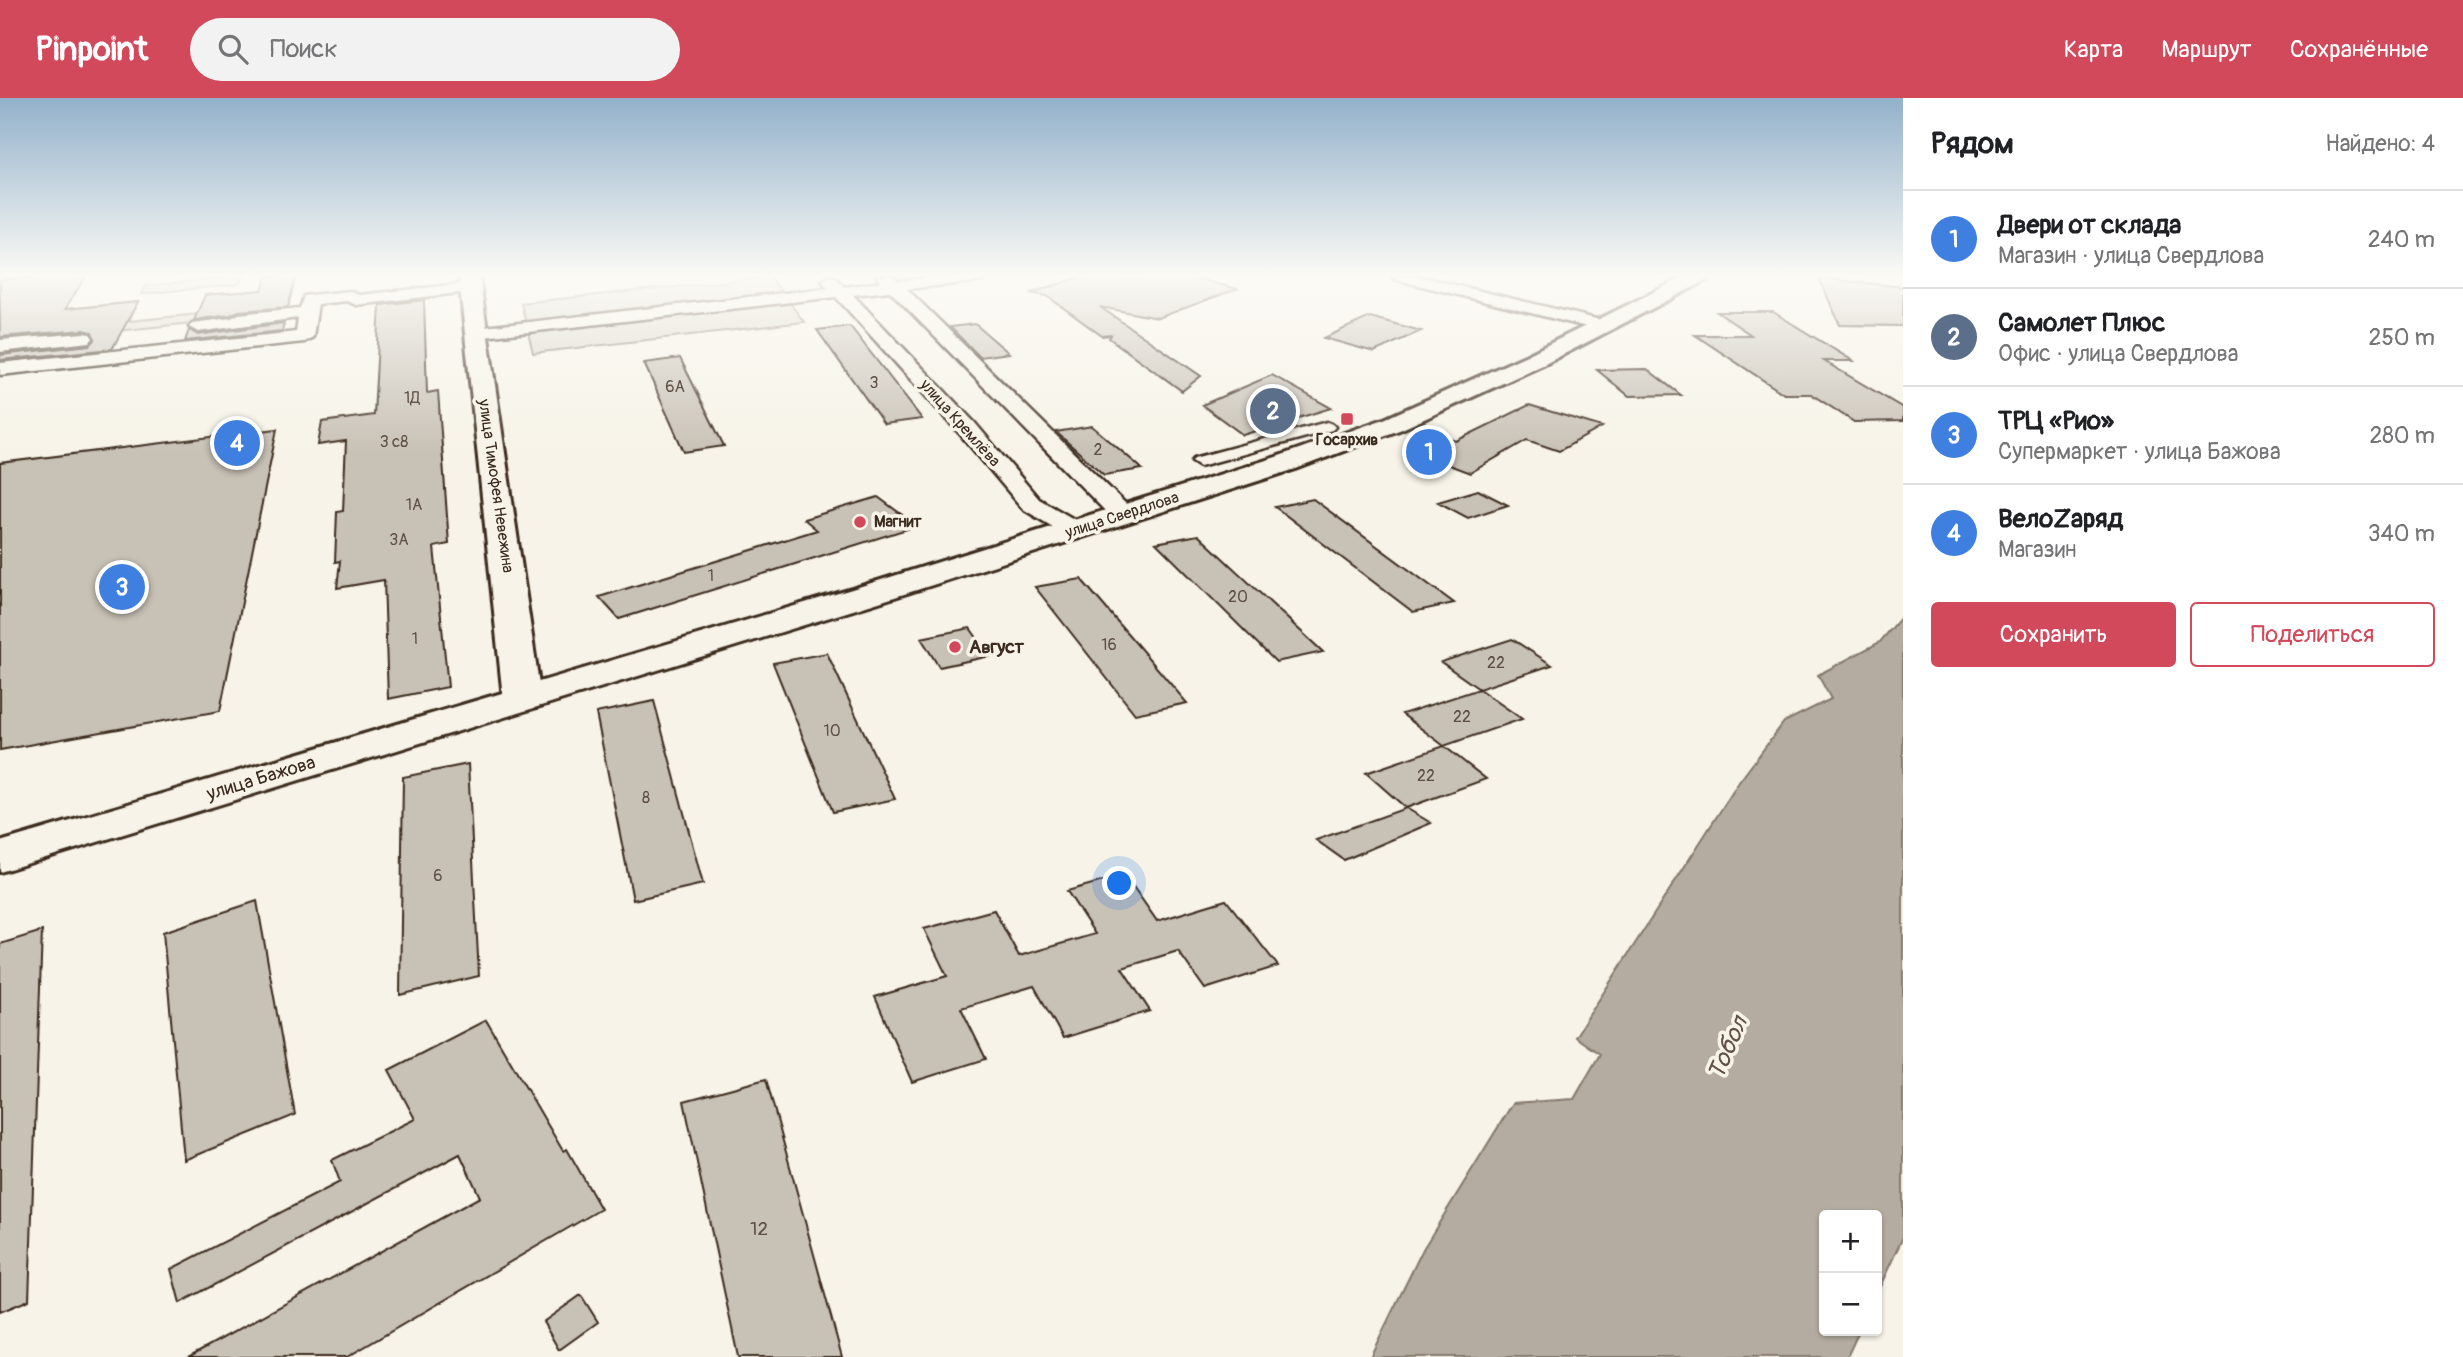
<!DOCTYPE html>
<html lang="ru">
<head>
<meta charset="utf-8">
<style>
	:root { --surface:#fff; --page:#f2f2f2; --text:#202124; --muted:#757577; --line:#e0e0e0; --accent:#d1495b }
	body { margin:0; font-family:Pangolin,sans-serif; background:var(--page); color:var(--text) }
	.controls { position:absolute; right:21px; bottom:21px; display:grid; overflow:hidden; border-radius:7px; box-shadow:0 2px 5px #0004 }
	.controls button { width:63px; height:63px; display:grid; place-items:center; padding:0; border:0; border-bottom:2px solid var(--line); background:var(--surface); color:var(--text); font:35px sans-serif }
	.you { position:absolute; left:1120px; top:786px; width:24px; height:24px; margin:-18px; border:5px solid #fff; border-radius:50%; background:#1a73e8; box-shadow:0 0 0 10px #1a73e833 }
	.badge { display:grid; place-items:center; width:46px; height:46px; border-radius:50%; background:var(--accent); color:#fff; font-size:23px; font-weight:700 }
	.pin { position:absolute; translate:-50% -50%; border:4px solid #fff; box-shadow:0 2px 7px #0006 }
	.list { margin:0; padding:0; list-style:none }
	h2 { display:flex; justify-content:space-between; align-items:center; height:91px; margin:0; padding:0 28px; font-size:30px }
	h2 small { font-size:23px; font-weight:400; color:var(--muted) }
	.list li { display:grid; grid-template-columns:46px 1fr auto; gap:21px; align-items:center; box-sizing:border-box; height:98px; padding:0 28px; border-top:2px solid var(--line) }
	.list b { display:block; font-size:26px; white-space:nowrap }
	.list p { margin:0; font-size:23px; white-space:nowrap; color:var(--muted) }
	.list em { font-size:23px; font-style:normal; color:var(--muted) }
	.actions { display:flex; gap:14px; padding:21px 28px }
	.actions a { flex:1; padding:16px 0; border:2px solid var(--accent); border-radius:7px; text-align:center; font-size:24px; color:var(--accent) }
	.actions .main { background:var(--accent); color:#fff }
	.icon { flex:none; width:38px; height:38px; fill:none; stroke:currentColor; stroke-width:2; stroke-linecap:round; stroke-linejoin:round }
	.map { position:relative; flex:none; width:1903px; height:1259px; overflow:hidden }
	header { display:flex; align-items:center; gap:42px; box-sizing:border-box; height:98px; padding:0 35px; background:var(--accent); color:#fff }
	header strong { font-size:33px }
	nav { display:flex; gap:38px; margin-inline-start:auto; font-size:24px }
	.search { width:490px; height:63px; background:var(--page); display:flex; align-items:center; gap:18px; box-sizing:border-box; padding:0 24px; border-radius:38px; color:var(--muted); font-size:26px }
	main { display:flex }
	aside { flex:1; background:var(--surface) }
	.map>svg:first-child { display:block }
	.green { fill:#dbd6cb; stroke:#8b8074; stroke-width:2 }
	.water { fill:#b4aca0; stroke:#84786c; stroke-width:2 }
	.building { fill:#c8c1b6; stroke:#3b2a1e; stroke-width:2 }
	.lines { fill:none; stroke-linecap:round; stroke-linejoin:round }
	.pedestrian-casing { stroke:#3b2a1e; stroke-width:5 }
	.minor-casing { stroke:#3b2a1e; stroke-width:5 }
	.tertiary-casing { stroke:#3b2a1e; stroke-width:6 }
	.secondary-casing { stroke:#3b2a1e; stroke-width:6 }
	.pedestrian { fill:#f7f3e8; fill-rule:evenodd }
	.minor { fill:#f7f3e8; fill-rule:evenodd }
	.tertiary { fill:#f7f3e8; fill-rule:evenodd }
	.secondary { fill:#f7f3e8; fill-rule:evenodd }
	.poi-dot { fill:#d1495b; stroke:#f7f3e8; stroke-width:2.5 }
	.labels { text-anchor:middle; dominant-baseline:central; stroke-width:7; stroke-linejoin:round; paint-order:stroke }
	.number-label { font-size:16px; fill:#5e5044 }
	.far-street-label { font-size:16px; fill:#3b2a1e; stroke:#f7f3e8 }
	.far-poi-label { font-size:16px; font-weight:bold; fill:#3b2a1e; stroke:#f7f3e8 }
	.poi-label { font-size:19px; font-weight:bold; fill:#3b2a1e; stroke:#f7f3e8; text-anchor:start }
	.street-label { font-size:19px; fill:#3b2a1e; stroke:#f7f3e8 }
	.near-number-label { font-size:19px; fill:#5e5044 }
	.near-water-label { font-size:24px; font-style:italic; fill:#5f5145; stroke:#f7f3e8 }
</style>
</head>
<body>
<header>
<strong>Pinpoint</strong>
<div class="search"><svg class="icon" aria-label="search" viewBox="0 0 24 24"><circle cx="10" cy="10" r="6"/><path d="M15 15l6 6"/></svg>Поиск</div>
<nav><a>Карта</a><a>Маршрут</a><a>Сохранённые</a></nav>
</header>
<main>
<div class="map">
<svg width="1903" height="1259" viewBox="0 0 1903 1259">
	<rect width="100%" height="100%" fill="#f7f3e8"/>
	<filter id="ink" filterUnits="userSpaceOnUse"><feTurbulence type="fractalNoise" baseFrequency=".0143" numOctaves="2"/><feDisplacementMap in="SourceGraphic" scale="14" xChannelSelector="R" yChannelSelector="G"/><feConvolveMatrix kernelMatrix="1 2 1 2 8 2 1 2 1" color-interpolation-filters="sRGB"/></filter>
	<g filter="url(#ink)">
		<path class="green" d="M243,178l-3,7 -7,2 -92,9 5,-8z
			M770,179l34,45 -271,31 -12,-50z
			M229,213l-2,6 -16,4 -133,14 -44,-1 -34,5v-5z"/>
		<path class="water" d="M1903,517v622l-26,56v-78h-53v116h35l-12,26h-477l53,-108 90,-146 61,-4 26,-45 -25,-17 164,-255 45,-60 47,-23 -13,-24 62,-33z"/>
		<path class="building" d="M53,178h33l-21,33 73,-7 -26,47 -112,11v-5l90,-10 5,-5 -3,-8 -8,-2 -84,7v-57z
			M267,178h29l-8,31 -49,4 -9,4 -36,5 11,-25 57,-5z
			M1084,178h104l49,13 -79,29 -58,-11 101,69 -19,15 -73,-53 2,-3 -9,1 -55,-40 -17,-3z
			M1819,180l84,9v39l-63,-1z
			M424,202l3,93 11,-2 11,153 -15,3 14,140 -60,12 -4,-119 -47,8 3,-27 -5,1 2,-50 6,-1 3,-70 -28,4 4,-23 52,-7 6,-110z
			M1717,214h56l80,49h-29l79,47v13l-49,1 -43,-28h-27l-89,-59h56z
			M1370,219l51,14 -47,21 -50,-14z
			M284,225l-2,8 -97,10 4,-11 9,5z
			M975,226l34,29 -29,4 -30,-30z
			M850,228l72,93 -38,5 -67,-94z
			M680,260l44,88 -40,6 -40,-89z
			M1647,271l34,26 -52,1 -32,-26z
			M1272,277l59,33 -88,27 -41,-30z
			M1529,307l73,22 -43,24 -32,-11 -57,33 -59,-22 31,-15 14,5z
			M1092,328l47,40 3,3 -38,6 -48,-43z
			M277,331l-57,282 -220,39v-287z
			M1478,392l30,15 -40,13 -30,-16z
			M878,399l39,29 -298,93 -20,-22 218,-67 -13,-11z
			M1313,401l141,104 -41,9 -138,-105z
			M1198,437l125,117 -47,10 -120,-119z
			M1081,481l106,124 -52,11 -100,-127z
			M970,530l20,28 -51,11 -18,-29z
			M1512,541l40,26 -73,24 -38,-27z
			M827,555l68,146 -62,13 -60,-149z
			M1479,591l43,30 -78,27 -42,-32z
			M654,603l49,183 -70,16 -37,-187z
			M1444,648l42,33 -80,29 -40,-35z
			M468,666l11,212 -79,19 3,-218z
			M1406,710l25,15 -87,37 -28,-20z
			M1125,777l32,46 69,-21 52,66 -73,23 -27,-38 -56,17 28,43 -87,27 -29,-52 -73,22 25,51 -74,23 -37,-85 72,-21 -23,-47 70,-19 25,46 76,-22 -28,-43z
			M257,803l38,214 -111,45 -21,-228z
			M42,833l-13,369 -29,12v-368z
			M486,922l77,131 4,-2 34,60 -254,148h-159l292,-160 -20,-43 -280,149 -9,-34 169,-87 -8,-22 83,-41 -26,-49z
			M766,981l76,278h-104l-54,-256z
			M581,1197l17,27 -39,28 -16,-28z"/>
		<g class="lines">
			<defs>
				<path id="pedestrian" d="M1327,324l5,2 3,3 -3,3 -132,36 -8,-5 2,-3z"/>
				<path id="minor" d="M830,178l6,2 8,9 37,-5 -5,-6h17l5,5 45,-5h47l-8,5 -75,8 224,220 3,5 -3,5 -9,2 -9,-2 -223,-228 -37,4 122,128 64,76 45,26 3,5 -3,5 -9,2 -9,-2 -43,-26 -64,-76 -123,-136 -361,41 -9,-5 9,-5 353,-40 -6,-7z
					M1392,178h26l191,46 3,4 -9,5 -209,-52z
					M470,185l8,5 -2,3 -120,14 -9,-4 -29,3 -5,33 -9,5 -304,33v-12l296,-31 2,-14 -100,14 -9,-5 3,-4 39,-5 8,-4 61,-6 4,-12 6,-1 40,-4 9,4z
					M84,235l6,1 3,4 -3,4 -90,10v-12z"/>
				<path id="tertiary" d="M459,178h20l62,422 -6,8 -13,3 -13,-3 -6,-8z"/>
				<path id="secondary" d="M1686,178h24l-3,4 -164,85 -141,64 -106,40 -420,134 -876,269v-30l852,-253 424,-132 108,-38 143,-64z"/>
			</defs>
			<use href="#pedestrian" class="pedestrian-casing"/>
			<use href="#minor" class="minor-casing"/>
			<use href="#tertiary" class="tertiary-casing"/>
			<use href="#secondary" class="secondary-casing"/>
			<use href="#pedestrian" class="pedestrian"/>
			<use href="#minor" class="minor"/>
			<use href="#tertiary" class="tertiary"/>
			<use href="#secondary" class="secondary"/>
		</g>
	</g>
	<linearGradient id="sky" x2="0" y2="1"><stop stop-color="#93b1cb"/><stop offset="0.5" stop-color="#fbfaf5"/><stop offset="1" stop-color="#fbfaf5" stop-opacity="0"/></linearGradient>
	<rect width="1903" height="354" fill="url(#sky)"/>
	<g class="poi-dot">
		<rect x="1340" y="314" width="14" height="14" rx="3.5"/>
		<circle cx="860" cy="424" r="7"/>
		<circle cx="955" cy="549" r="7"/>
	</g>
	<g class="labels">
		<g class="number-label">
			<text x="874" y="285">3</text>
			<text x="675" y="289">6А</text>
			<text x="412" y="300">1Д</text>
			<text x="394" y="344">3 с8</text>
			<text x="1098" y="352">2</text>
			<text x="414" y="407">1А</text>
			<text x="399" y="442">3А</text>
			<text x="711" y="478">1</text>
			<text x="1238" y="499">20</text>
			<text x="415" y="541">1</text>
			<text x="1109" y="547">16</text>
			<text x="1496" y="565">22</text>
			<text x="1462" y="619">22</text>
			<text x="832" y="633">10</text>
			<text x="1426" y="678">22</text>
			<text x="646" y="700">8</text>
			<text x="438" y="778">6</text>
		</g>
		<g class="far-street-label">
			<text transform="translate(960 325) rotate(48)">улица Кремлёва</text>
			<text transform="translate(496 388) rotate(82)">улица Тимофея Невежина</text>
			<text transform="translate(1122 417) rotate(-18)">улица Свердлова</text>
		</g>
		<g class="far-poi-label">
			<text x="1347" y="342">Госархив</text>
			<text x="874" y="424" text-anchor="start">Магнит</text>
		</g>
		<g class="poi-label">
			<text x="969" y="549">Август</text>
		</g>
		<g class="street-label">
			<text transform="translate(261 680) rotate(-17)">улица Бажова</text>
		</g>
		<g class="near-number-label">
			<text x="759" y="1131">12</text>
		</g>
		<g class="near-water-label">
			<text transform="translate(1728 950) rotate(-67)">Тобол</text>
		</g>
	</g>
</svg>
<div class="controls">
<button>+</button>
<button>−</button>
</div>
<div class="you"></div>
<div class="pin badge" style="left:1429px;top:354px;background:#3f7fe0">1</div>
<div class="pin badge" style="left:1273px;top:313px;background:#5c6f8a">2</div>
<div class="pin badge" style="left:122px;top:489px;background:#3f7fe0">3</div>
<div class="pin badge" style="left:237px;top:345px;background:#3f7fe0">4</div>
</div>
<aside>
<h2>Рядом<small>Найдено: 4</small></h2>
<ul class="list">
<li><span class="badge" style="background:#3f7fe0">1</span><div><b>Двери от склада</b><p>Магазин · улица Свердлова</p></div><em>240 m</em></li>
<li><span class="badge" style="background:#5c6f8a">2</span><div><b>Самолет Плюс</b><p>Офис · улица Свердлова</p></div><em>250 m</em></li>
<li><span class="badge" style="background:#3f7fe0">3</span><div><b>ТРЦ «Рио»</b><p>Супермаркет · улица Бажова</p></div><em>280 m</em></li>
<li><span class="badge" style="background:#3f7fe0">4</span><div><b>ВелоZаряд</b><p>Магазин</p></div><em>340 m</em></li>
</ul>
<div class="actions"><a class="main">Сохранить</a><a>Поделиться</a></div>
</aside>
</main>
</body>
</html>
